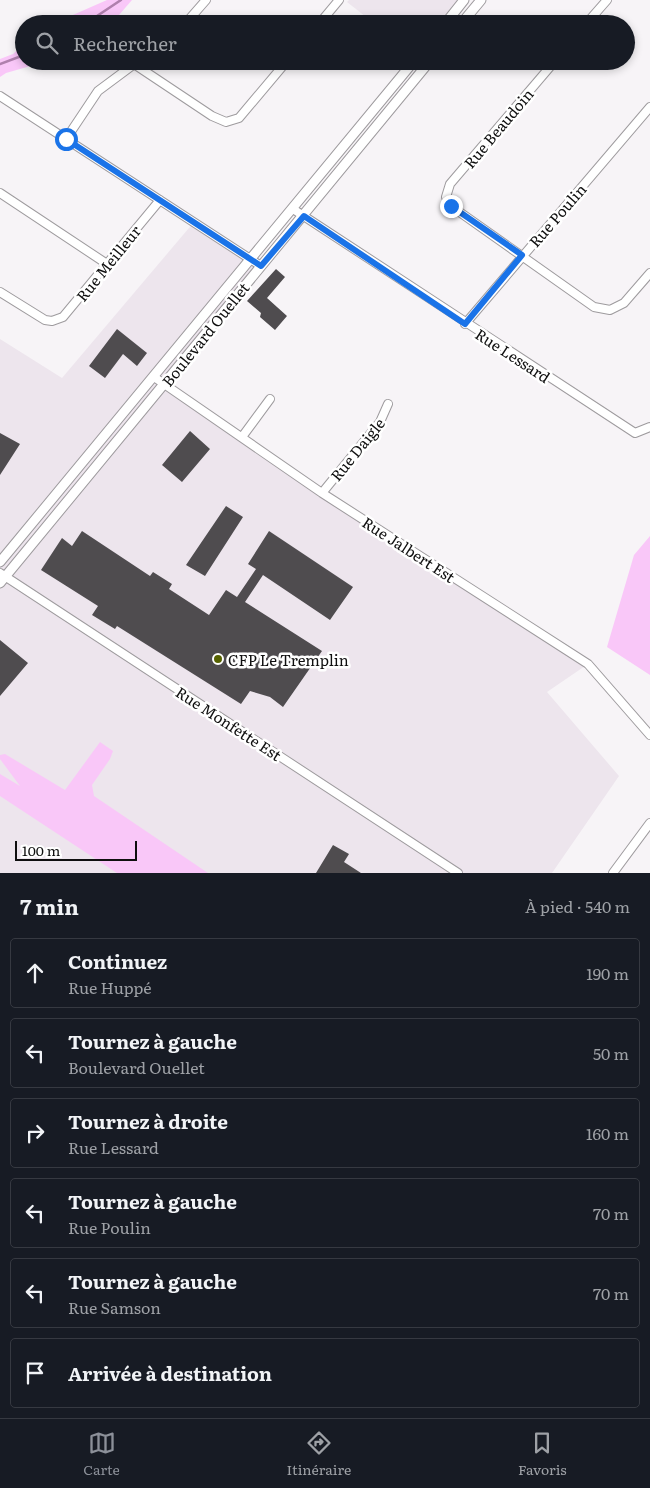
<!DOCTYPE html>
<html lang="fr">
<head>
<meta charset="utf-8">
<style>
	:root { --surface:#171b24; --page:#242831; --text:#f1f3f6; --muted:#9ea1a6; --line:#363941; --accent:#8c9099 }
	body { margin:0; font-family:Literata,serif; background:var(--page); color:var(--text) }
	.scale { position:absolute; left:15px; bottom:12px; width:122px; box-sizing:border-box; padding-left:5px; border:2px solid #0f0f0f; border-top:0; font-size:14px; line-height:18px; white-space:nowrap; color:#0f0f0f; -webkit-text-stroke:4px #fff; paint-order:stroke }
	.stop { position:absolute; width:15px; height:15px; margin:-11px; border:4px solid #1a73e8; border-radius:50%; background:#fff }
	.stop.end { background:#1a73e8; border-color:#fff; box-shadow:0 1px 5px #0008 }
	.list { margin:0; padding:0; list-style:none }
	h2 { display:flex; justify-content:space-between; align-items:center; height:65px; margin:0; padding:0 20px; font-size:21px }
	h2 small { font-size:16px; font-weight:400; color:var(--muted) }
	.list li { display:grid; grid-template-columns:32px 1fr auto; gap:15px; align-items:center; box-sizing:border-box; height:70px; margin:0 10px 10px; padding:0 10px; border:1px solid var(--line); border-radius:5px }
	.list b { display:block; font-size:19px; white-space:nowrap }
	.list p { margin:0; font-size:16px; white-space:nowrap; color:var(--muted) }
	.list em { font-size:16px; font-style:normal; color:var(--muted) }
	.icon { flex:none; width:28px; height:28px; fill:none; stroke:currentColor; stroke-width:2; stroke-linecap:round; stroke-linejoin:round }
	.map { position:relative; flex:none; width:650px; height:873px; overflow:hidden }
	.search { position:absolute; background:var(--surface); box-shadow:0 2px 8px #0003; left:15px; right:15px; top:15px; height:55px; display:flex; align-items:center; gap:12px; box-sizing:border-box; padding:0 18px; border-radius:28px; color:var(--muted); font-size:19px }
	.sheet { height:545px; background:var(--surface) }
	nav { display:flex; justify-content:space-around; align-items:center; box-sizing:border-box; height:70px; border-top:1px solid var(--line); background:var(--surface); font-size:14px; color:var(--muted) }
	nav a { display:grid; justify-items:center; gap:2px }
	nav .on { color:var(--accent) }
	.map>svg:first-child { display:block }
	.built { fill:#ede5ed }
	.green { fill:#f9c7f8 }
	.lines { fill:none; stroke-linecap:round; stroke-linejoin:round }
	.stream { stroke:#af80ad; stroke-width:2.5 }
	.building { fill:#4f4c4f }
	.minor-casing { stroke:#9e9b9e; stroke-width:10 }
	.tertiary-casing { stroke:#9e9b9e; stroke-width:11 }
	.minor { stroke:#fff; stroke-width:8 }
	.tertiary { stroke:#fff; stroke-width:9 }
	.route { stroke:#1a73e8; stroke-width:6 }
	.poi-dot { fill:#566201; stroke:#fff; stroke-width:2 }
	.labels { text-anchor:middle; dominant-baseline:central; stroke-width:5; stroke-linejoin:round; paint-order:stroke }
	.street-label { font-size:15px; fill:#0f0f0f; stroke:#fff }
	.poi-label { font-size:15px; fill:#0f0f0f; stroke:#fff; text-anchor:start }
</style>
</head>
<body>
<div class="map">
<svg width="650" height="873" viewBox="0 0 650 873">
	<rect width="100%" height="100%" fill="#f7f4f7"/>
	<path class="built" d="M349,0h109l-19,24h-64l-28,-22z
		M194,222l67,44 -96,118 157,109 266,171 -41,28 72,84 -67,97h-552v-534l62,39z"/>
	<path class="green" d="M107,0h25l-13,15 -18,9h-59l9,-4 15,-2z
		M24,44v17h24l-42,12 -6,4v-18l13,-5z
		M650,536v139l-43,-28 27,-92z
		M100,742l13,9 -3,8 -18,26 2,11 114,77h-91l-117,-77v-22l20,12 -20,-27v-4l5,-1 60,36z"/>
	<g class="lines">
		<path class="stream" d="M85,24l36,-24
			M0,64l24,-9"/>
	</g>
	<path class="building" d="M276,269l9,8 -18,21 20,18 -12,14 -15,-13 1,-4 -14,-12z
		M117,329l30,24 -10,13 -14,-12 -18,24 -16,-12z
		M190,431l20,18 -28,33 -20,-17z
		M0,433l20,11 -20,31z
		M226,506l17,11 -38,59 -19,-11z
		M82,531l68,45 3,-4 19,12 -3,5 40,26 17,-25 11,7 19,-28 -8,-5 21,-33 84,56 -23,33 -67,-45 -18,27 77,49 -39,56 -13,-10 -20,-6 -9,13 -124,-78 -2,3 -23,-14 6,-9 -57,-36 21,-32 10,8z
		M0,640l28,23 -28,33z
		M333,845l16,9 -5,8 17,11h-45z"/>
	<g class="lines">
		<defs>
			<path id="minor" d="M185,24l21,-24
				M319,24l20,-24
				M586,24l21,-24
				M555,61l-105,123 -4,13 5,9 143,101 16,3 14,-7 26,-30
				M134,64l78,52 14,6 13,-4 48,-57
				M0,96l261,170
				M66,139l32,-48 39,-29
				M0,193l107,71
				M293,209l342,224 15,-6
				M0,292l45,28 7,1 11,-4 97,-117
				M465,324l185,-217
				M154,377l168,116 266,171 62,71
				M242,437l28,-38
				M322,493l58,-71 8,-18
				M0,573l458,300
				M613,873l37,-50"/>
			<path id="tertiary" d="M445,24l19,-24
				M461,24l20,-24
				M0,562l414,-501
				M0,583l430,-522"/>
		</defs>
		<use href="#minor" class="minor-casing"/>
		<use href="#tertiary" class="tertiary-casing"/>
		<use href="#minor" class="minor"/>
		<use href="#tertiary" class="tertiary"/>
	</g>
	<g class="lines">
		<path class="route" d="M66,139l195,127 43,-50 161,108 57,-69 -71,-49"/>
	</g>
	<circle class="poi-dot" cx="218" cy="659" r="5"/>
	<g class="labels">
		<g class="street-label">
			<text transform="translate(498 128) rotate(-50)">Rue Beaudoin</text>
			<text transform="translate(557 215) rotate(-49)">Rue Poulin</text>
			<text transform="translate(108 263) rotate(-51)">Rue Meilleur</text>
			<text transform="translate(205 334) rotate(-51)">Boulevard Ouellet</text>
			<text transform="translate(513 355) rotate(33)">Rue Lessard</text>
			<text transform="translate(357 449) rotate(-51)">Rue Daigle</text>
			<text transform="translate(409 549) rotate(33)">Rue Jalbert Est</text>
			<text transform="translate(229 723) rotate(33)">Rue Monfette Est</text>
		</g>
		<g class="poi-label">
			<text x="228" y="659">CFP Le Tremplin</text>
		</g>
	</g>
</svg>
<div class="scale">100 m</div>
<div class="stop" style="left:66px;top:139px"></div>
<div class="stop end" style="left:451px;top:206px"></div>
<div class="search"><svg class="icon" aria-label="search" viewBox="0 0 24 24"><circle cx="10" cy="10" r="6"/><path d="M15 15l6 6"/></svg>Rechercher</div>
</div>
<section class="sheet">
<h2>7 min<small>À pied · 540 m</small></h2>
<ul class="list">
<li><svg class="icon" aria-label="ahead" viewBox="0 0 24 24"><path d="M12 20V5M6 11l6-6 6 6"/></svg><div><b>Continuez</b><p>Rue Huppé</p></div><em>190 m</em></li>
<li><svg class="icon" aria-label="left" viewBox="0 0 24 24"><path d="M17 20v-9H6M10 6l-5 5 5 5"/></svg><div><b>Tournez à gauche</b><p>Boulevard Ouellet</p></div><em>50 m</em></li>
<li><svg class="icon" aria-label="right" viewBox="0 0 24 24"><path d="M7 20v-9h11M14 6l5 5-5 5"/></svg><div><b>Tournez à droite</b><p>Rue Lessard</p></div><em>160 m</em></li>
<li><svg class="icon" aria-label="left" viewBox="0 0 24 24"><path d="M17 20v-9H6M10 6l-5 5 5 5"/></svg><div><b>Tournez à gauche</b><p>Rue Poulin</p></div><em>70 m</em></li>
<li><svg class="icon" aria-label="left" viewBox="0 0 24 24"><path d="M17 20v-9H6M10 6l-5 5 5 5"/></svg><div><b>Tournez à gauche</b><p>Rue Samson</p></div><em>70 m</em></li>
<li><svg class="icon" aria-label="arrive" viewBox="0 0 24 24"><path d="M6 21V4h12l-3 4 3 4H6"/></svg><div><b>Arrivée à destination</b></div></li>
</ul>
</section>
<nav>
<a class="on"><svg class="icon" aria-label="map" viewBox="0 0 24 24"><path d="M3 6l6-2 6 2 6-2v14l-6 2-6-2-6 2zM9 4v14M15 6v14"/></svg>Carte</a>
<a><svg class="icon" aria-label="directions" viewBox="0 0 24 24"><path d="M12 3l9 9-9 9-9-9zM9 14v-3h6M13 9l2 2-2 2"/></svg>Itinéraire</a>
<a><svg class="icon" aria-label="saved" viewBox="0 0 24 24"><path d="M7 4h10v16l-5-4-5 4z"/></svg>Favoris</a>
</nav>
</body>
</html>
